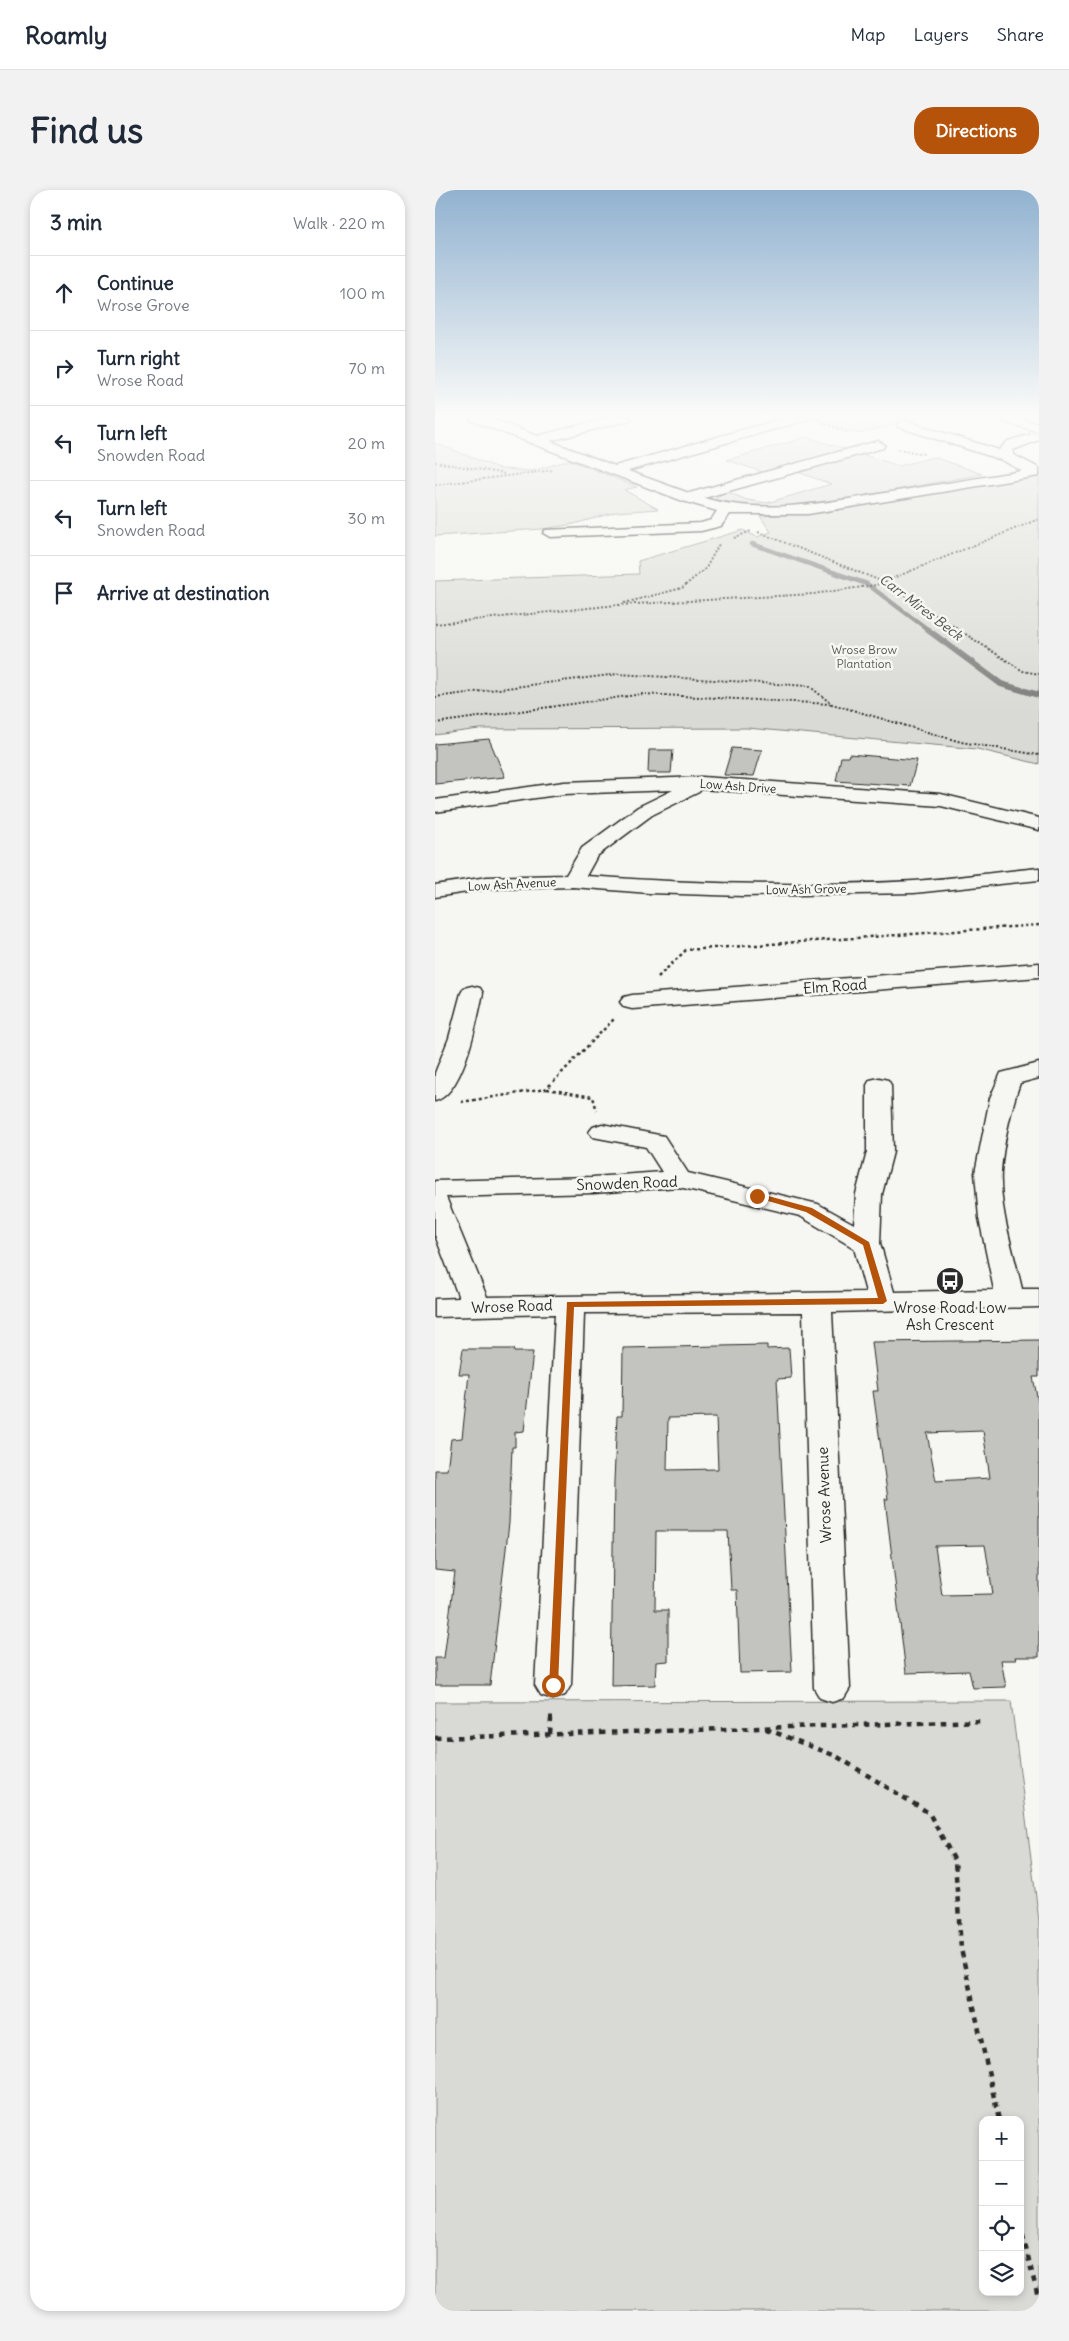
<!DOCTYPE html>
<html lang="en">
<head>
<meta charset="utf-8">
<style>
	:root { --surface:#fff; --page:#f2f2f3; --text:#1f2937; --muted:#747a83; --line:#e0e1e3; --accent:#b45309 }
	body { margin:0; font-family:Delius,sans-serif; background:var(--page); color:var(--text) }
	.controls { position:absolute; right:15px; bottom:15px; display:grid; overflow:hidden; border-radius:10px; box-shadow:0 2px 8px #0003 }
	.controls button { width:45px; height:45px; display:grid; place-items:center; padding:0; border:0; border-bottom:1px solid var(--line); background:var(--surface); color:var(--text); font:25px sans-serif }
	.stop { position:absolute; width:15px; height:15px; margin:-11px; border:4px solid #b45309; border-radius:50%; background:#fff }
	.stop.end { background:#b45309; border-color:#fff; box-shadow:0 1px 5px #0008 }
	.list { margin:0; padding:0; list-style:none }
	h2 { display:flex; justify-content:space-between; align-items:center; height:65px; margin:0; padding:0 20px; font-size:21px }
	h2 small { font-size:16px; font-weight:400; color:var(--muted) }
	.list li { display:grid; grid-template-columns:32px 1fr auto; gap:15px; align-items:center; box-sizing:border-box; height:75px; padding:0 20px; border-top:1px solid var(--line) }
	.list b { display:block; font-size:19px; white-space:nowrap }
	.list p { margin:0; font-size:16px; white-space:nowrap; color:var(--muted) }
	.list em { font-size:16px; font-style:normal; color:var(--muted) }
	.icon { flex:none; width:28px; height:28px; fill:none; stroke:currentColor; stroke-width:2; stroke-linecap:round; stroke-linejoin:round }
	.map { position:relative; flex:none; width:604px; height:2121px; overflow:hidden; border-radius:20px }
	header { display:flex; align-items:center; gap:30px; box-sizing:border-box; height:70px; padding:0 25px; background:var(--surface); border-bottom:1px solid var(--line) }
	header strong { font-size:24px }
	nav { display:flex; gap:28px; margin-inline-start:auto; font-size:18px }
	.intro { display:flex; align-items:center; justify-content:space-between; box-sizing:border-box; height:120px; padding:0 30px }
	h1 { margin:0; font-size:35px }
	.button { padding:12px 22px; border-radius:20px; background:var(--accent); color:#fff; font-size:18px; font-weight:700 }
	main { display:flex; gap:30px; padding:0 30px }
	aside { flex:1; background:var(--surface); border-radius:20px; box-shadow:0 2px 8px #0003 }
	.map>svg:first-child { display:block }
	.green { fill:#d9d9d5; stroke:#828280; fill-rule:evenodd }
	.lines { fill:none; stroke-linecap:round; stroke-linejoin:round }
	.stream-far1 { stroke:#7a7a78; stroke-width:4.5 }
	.stream { stroke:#7a7a78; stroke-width:6 }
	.building { fill:#c3c3c0; stroke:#2b2b2b; fill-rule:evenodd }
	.minor-casing { stroke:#2b2b2b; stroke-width:3 }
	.path-far3 { stroke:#2b2b2b; stroke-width:2; stroke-dasharray:2 2; stroke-linecap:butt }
	.path-far2 { stroke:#2b2b2b; stroke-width:2.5; stroke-dasharray:3 3; stroke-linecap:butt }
	.path-far1 { stroke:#2b2b2b; stroke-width:4; stroke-dasharray:4.5 4.5; stroke-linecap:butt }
	.path { stroke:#2b2b2b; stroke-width:4.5; stroke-dasharray:5.5 5.5; stroke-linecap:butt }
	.minor { fill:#f6f6f2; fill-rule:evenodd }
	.route { fill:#b45309 }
	.labels { text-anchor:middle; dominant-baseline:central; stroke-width:5; stroke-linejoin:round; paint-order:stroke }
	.far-park-label { font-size:12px; fill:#565656; stroke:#f6f6f2 }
	.far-street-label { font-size:12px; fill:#2b2b2b; stroke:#f6f6f2 }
	.far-water-label { font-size:14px; font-style:italic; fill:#525251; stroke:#f6f6f2 }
	.street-label { font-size:15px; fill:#2b2b2b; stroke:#f6f6f2 }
	.poi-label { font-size:15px; fill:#2b2b2b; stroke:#f6f6f2 }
</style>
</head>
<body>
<header>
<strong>Roamly</strong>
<nav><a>Map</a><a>Layers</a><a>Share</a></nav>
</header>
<div class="intro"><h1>Find us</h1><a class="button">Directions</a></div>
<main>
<aside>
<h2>3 min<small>Walk · 220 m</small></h2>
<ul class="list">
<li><svg class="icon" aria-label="ahead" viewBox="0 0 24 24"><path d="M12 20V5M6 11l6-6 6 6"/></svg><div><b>Continue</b><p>Wrose Grove</p></div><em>100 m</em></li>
<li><svg class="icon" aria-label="right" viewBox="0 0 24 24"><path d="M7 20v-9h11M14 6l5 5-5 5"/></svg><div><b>Turn right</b><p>Wrose Road</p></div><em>70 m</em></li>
<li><svg class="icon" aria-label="left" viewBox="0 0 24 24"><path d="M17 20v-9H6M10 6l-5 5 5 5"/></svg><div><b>Turn left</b><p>Snowden Road</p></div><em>20 m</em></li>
<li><svg class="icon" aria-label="left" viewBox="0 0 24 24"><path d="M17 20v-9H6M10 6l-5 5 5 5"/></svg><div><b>Turn left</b><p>Snowden Road</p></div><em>30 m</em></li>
<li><svg class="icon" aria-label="arrive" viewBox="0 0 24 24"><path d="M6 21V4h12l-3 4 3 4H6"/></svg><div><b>Arrive at destination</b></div></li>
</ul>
</aside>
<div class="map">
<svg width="604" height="2121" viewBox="0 0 604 2121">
	<rect width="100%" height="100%" fill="#f6f6f2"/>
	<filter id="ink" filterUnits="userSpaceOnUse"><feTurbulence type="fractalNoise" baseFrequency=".02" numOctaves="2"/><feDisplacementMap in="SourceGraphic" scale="10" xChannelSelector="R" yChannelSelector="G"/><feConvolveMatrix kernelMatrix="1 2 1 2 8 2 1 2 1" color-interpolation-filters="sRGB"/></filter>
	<g filter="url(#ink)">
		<path class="green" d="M374,227h113l-63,17z
			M372,247l92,29 35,-9 48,17 -183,34 -59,-2 -26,-6 11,-9 22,9 20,3 64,-19 -50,-18 -19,6 -35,-12z
			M0,253l66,26 31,2 38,-11 67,27 -13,3 34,19 -42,3 -42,12 -32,5 -107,7z
			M604,285v289l-62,-15 -230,-21 -268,1 -44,6v-154l204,-7 -1,-13 105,-31 14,7 14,-5 -11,-16 60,-3z
			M576,1511l28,220v390h-604v-609zM548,1930h37v172h-37z"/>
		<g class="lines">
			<path class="stream-far1" d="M317,354l115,40 63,47"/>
			<path class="stream" d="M493,440l73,54 38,11"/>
		</g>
		<path class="building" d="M54,549l16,38 -70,7v-40z
			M297,558l30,2 -8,26 -30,-1z
			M214,560h24l-2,23h-23z
			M414,564l68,6 -7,26 -74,-5 5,-24h7z
			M604,1150v37h-6l6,29v251h-24l1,3h-15l5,27 -33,1 -4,-17 -63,2 -21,-174h3l-15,-108h5l-6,-49zM548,1241l7,47 -54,3 -9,-48zM550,1355l8,49 -51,1 -7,-49z
			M332,1155v4l22,-1 2,30 -14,1 15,293 -52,1 -3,-83h-6l-3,-59h-72l-1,79h13v51l-12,1 -1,23 -44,1 3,-205 3,-65h5l1,-68zM281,1227l2,52 -51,1 1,-52z
			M28,1159h52l-1,3h19l-9,79 -9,1v15h-3l-3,76 -19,162h-55v-27h9l11,-86 -20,-2v-100h12l4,-31 11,-1 7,-64h-10z"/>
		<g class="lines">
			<defs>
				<path id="minor" d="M34,227h18l50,19 74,-19h21l-1,3 -81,21 65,25 173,-49h20l-1,3 -179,51 61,22 189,-52 7,4 -2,3 -179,50c60,17 121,5 181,-5 46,-7 91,-15 137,-22l-20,-11 -104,-33 -1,-3 6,-4 96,30 9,-9 31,-9v8l-26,10 1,5 25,13v8l-231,38h-78l-9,12 -20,5 -151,6 -7,-4 2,-3 156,-7 10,-3 6,-9 -34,-10 -213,-81z
					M569,227h12l23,7v8l-35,-10z
					M267,587l239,17 98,24v12l-98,-24 -240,-17 -2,3 -47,23 -55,41 -11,20c109,8 219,11 328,5 42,-3 83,-9 125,-13v12l-125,13 -171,3 -94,-3 -76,-6 -86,2 -52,8v-12l52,-8 79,-2 16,-27 56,-41 35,-17 -109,4 -129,18v-12l129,-18z
					M604,773v14l-407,32 -8,-2 -4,-5 4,-5 8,-2z
					M37,796l8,2 3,5c-6,27 -19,101 -48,108v-28l14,-35 12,-45 3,-5z
					M604,873v15l-19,5c-9,25 -17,62 -19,89 -2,37 13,81 21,117h17v18l-207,5 18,376 -6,10 -12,4 -12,-4 -6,-10 -11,-376 -219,1 -13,372 -6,10 -12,4 -12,-4 -6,-10 20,-371 -120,3v-18l24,-1 -24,-63v-54l158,-4 69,-5 -16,-25 -53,-10 -4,-5 4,-5 9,-3 62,12 24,37 130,31 36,20 2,-30 11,-42v-67l3,-5 9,-2 9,2 3,5 2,67 -11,42 -2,49 14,49 100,-2 -15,-72 -4,-45 15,-75 11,-25zM244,997l121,29 54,32 12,44 -379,5 -41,-100 147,-4z"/>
			</defs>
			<use href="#minor" class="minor-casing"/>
			<path class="path-far3" d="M387,233l25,9
				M463,259l26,5
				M0,272l71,12
				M0,295l119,-15
				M323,342l128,51 137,88 16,3
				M299,348l17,-7
				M189,413l58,-15 24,-20 13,-24
				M0,434l182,-19 196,-11 63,-9 163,-66
				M0,507l183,-23 191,12 23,18 129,38 78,13
				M0,533l208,-29 188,10"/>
			<path class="path-far2" d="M223,787l28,-27 353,-25
				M112,899l46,8 4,14
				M26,912l85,-13 68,-70"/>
			<path class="path-far1" d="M116,1530v-7"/>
			<path class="path" d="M331,1539l70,27 93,57 26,48 6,88 38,171
				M115,1544l1,-15
				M0,1548l549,-17
				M585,2034l19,77"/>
			<use href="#minor" class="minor"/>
		</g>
	</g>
	<linearGradient id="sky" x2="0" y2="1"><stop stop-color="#91b2d0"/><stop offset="0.43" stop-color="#fbfbf9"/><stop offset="1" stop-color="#fbfbf9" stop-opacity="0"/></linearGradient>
	<rect width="604" height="524" fill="url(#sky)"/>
	<path class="route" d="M322,1003l55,15 57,34 18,59 -4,3 -309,3 -16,378 -5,4 -4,-1 18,-386 311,-4 -15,-53 -57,-33 -52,-15v-3z"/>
	<defs>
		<symbol id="bus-disc" viewBox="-11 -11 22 22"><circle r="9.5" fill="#2b2b2b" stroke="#f6f6f2"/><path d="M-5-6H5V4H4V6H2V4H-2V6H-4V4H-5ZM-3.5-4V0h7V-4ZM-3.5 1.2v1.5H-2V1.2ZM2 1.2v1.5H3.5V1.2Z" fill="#fff"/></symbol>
	</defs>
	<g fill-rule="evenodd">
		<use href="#bus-disc" x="499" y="1075" width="32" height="32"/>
	</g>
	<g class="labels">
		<g class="far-park-label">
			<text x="429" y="459">Wrose Brow<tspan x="429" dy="14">Plantation</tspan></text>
		</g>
		<g class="far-street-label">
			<text transform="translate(303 596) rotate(4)">Low Ash Drive</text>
			<text transform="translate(77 694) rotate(-3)">Low Ash Avenue</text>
			<text transform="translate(371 699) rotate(-1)">Low Ash Grove</text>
		</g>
		<g class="far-water-label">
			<text transform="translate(486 417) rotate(37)">Carr Mires Beck</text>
		</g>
		<g class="street-label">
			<text transform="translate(400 796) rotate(-4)">Elm Road</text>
			<text transform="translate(192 993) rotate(-2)">Snowden Road</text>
			<text transform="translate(77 1116) rotate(-2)">Wrose Road</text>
			<text transform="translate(389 1305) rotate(-92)">Wrose Avenue</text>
		</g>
		<g class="poi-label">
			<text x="515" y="1117">Wrose Road Low<tspan x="515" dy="17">Ash Crescent</tspan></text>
		</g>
	</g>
</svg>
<div class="controls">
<button>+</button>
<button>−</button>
<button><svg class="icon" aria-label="locate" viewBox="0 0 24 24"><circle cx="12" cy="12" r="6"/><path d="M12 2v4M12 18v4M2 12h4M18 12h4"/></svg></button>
<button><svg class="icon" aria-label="layers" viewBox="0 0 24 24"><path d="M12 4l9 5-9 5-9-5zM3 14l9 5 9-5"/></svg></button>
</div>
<div class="stop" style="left:118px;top:1495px"></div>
<div class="stop end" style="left:322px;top:1006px"></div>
</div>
</main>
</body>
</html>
